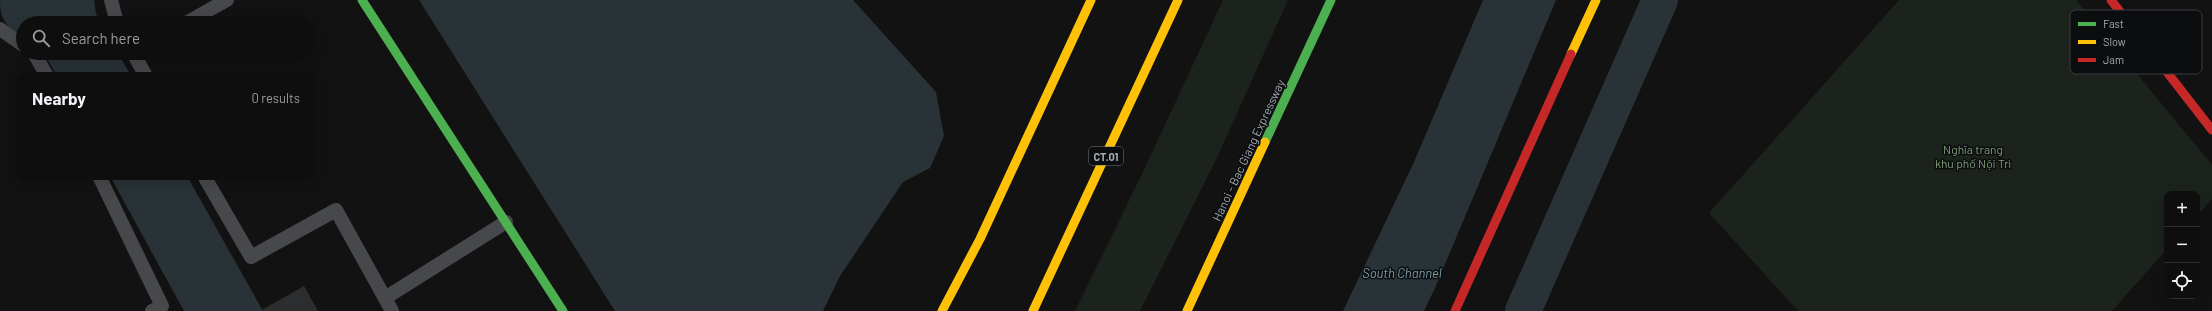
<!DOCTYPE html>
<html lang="en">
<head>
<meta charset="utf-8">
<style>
	:root { --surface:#0e0e0e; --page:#171717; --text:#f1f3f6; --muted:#9b9c9e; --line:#2e2e2e }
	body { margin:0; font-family:Barlow,sans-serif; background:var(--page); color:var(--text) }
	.controls { position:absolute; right:12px; bottom:12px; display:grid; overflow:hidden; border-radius:8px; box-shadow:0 4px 16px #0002 }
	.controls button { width:36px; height:36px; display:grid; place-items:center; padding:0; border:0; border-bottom:1px solid var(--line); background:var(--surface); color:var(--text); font:20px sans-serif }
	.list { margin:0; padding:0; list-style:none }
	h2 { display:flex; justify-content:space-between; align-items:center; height:52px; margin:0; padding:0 16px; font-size:17px }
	h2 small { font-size:13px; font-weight:400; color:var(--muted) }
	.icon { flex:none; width:22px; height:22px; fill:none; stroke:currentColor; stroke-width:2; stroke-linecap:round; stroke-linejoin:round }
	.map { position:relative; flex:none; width:2212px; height:311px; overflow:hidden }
	.search { position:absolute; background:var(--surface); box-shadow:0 4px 16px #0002; left:16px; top:16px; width:300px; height:44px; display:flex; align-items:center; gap:10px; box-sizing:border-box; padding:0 14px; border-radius:22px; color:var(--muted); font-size:15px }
	.panel { position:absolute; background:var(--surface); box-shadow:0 4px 16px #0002; left:16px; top:72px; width:300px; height:108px; border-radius:12px }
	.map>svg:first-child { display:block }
	.green { fill:#1c221c }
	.water { fill:#293337 }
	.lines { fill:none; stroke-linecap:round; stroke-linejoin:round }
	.canal { stroke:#293337; stroke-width:36 }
	.building { fill:#2c2d2e }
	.lane { stroke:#46484b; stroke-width:14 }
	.fast { stroke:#4caf50; stroke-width:9 }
	.slow { stroke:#ffc107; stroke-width:9 }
	.jam { stroke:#c62828; stroke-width:9 }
	.labels { text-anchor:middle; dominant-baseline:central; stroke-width:3; stroke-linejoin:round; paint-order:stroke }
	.shield { fill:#0c0d0e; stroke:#767b82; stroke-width:1 }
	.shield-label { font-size:11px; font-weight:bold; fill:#a3aab3 }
	.park-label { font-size:12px; fill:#7d9e7a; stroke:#0c0d0e }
	.street-label { font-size:12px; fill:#a3aab3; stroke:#0c0d0e }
	.water-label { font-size:13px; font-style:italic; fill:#7a9dae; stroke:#0c0d0e }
	.key { fill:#0c0d0e; stroke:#393c40; stroke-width:1 }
	.key-label { font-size:11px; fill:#a3aab3 }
</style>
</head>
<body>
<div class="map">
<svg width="2212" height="311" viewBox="0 0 2212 311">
	<rect width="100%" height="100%" fill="#121212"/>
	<path class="green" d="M1223,0h65l-72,160 -76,151h-65l66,-135z
		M1899,0h177l136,165v34l-15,17v-22h-30v55l-55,62h-314l-89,-98z"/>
	<path class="water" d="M0,0h94l2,14 6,9h-79v13c-17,-10 -23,-16 -23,-36z
		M419,0h434l83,92 8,44 -14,32 -27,14 -63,94 -17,35h-208z
		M1483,0h73l-121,288 -11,23h-81l71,-149z
		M44,53h74l13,23h-74z
		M110,176h77l76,135h-79z"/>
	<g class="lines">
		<path class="canal" d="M1523,311l137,-311"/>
	</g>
	<path class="building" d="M304,286l14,25h-58z"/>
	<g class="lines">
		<path class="lane" d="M111,0l6,23
			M186,23l41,-23
			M0,29l23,16
			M34,53l13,23
			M133,53l13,23
			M99,176l63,130 -10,5
			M204,176l47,81 85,-47 56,101
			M385,298l121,-76"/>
		<path class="fast" d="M362,0l201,311
			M1265,142l66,-142"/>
		<path class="slow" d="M1571,54l25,-54
			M942,311l38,-72 111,-239
			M1033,311l145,-311
			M1187,311l78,-169"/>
		<path class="jam" d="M2111,0l101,130
			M1455,311l116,-257"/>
	</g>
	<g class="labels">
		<rect class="shield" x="1089" y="147" width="34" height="18" rx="3"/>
		<g class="shield-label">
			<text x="1106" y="156">CT.01</text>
		</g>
		<g class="park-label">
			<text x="1973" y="149">Nghĩa trang<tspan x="1973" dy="14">khu phố Nội Trì</tspan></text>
		</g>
		<g class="street-label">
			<text transform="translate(1248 150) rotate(-65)">Hanoi - Bac Giang Expressway</text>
		</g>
		<g class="water-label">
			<text x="1402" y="273">South Channel</text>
		</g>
	</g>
	<rect x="2070" y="10" width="132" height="64" rx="6" class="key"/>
	<rect x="2078" y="22" width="18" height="4" fill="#4caf50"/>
	<rect x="2078" y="40" width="18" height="4" fill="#ffc107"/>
	<rect x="2078" y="58" width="18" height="4" fill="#c62828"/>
	<g class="key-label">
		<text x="2103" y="28">Fast</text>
		<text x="2103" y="46">Slow</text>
		<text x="2103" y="64">Jam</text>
	</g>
</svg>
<div class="controls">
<button>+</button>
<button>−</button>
<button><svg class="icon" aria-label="locate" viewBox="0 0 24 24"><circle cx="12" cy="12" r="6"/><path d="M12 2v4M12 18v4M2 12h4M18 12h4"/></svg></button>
</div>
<div class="search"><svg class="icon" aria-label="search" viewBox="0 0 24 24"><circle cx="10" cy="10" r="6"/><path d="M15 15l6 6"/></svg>Search here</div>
<section class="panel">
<h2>Nearby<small>0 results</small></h2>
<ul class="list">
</ul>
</section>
</div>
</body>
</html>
